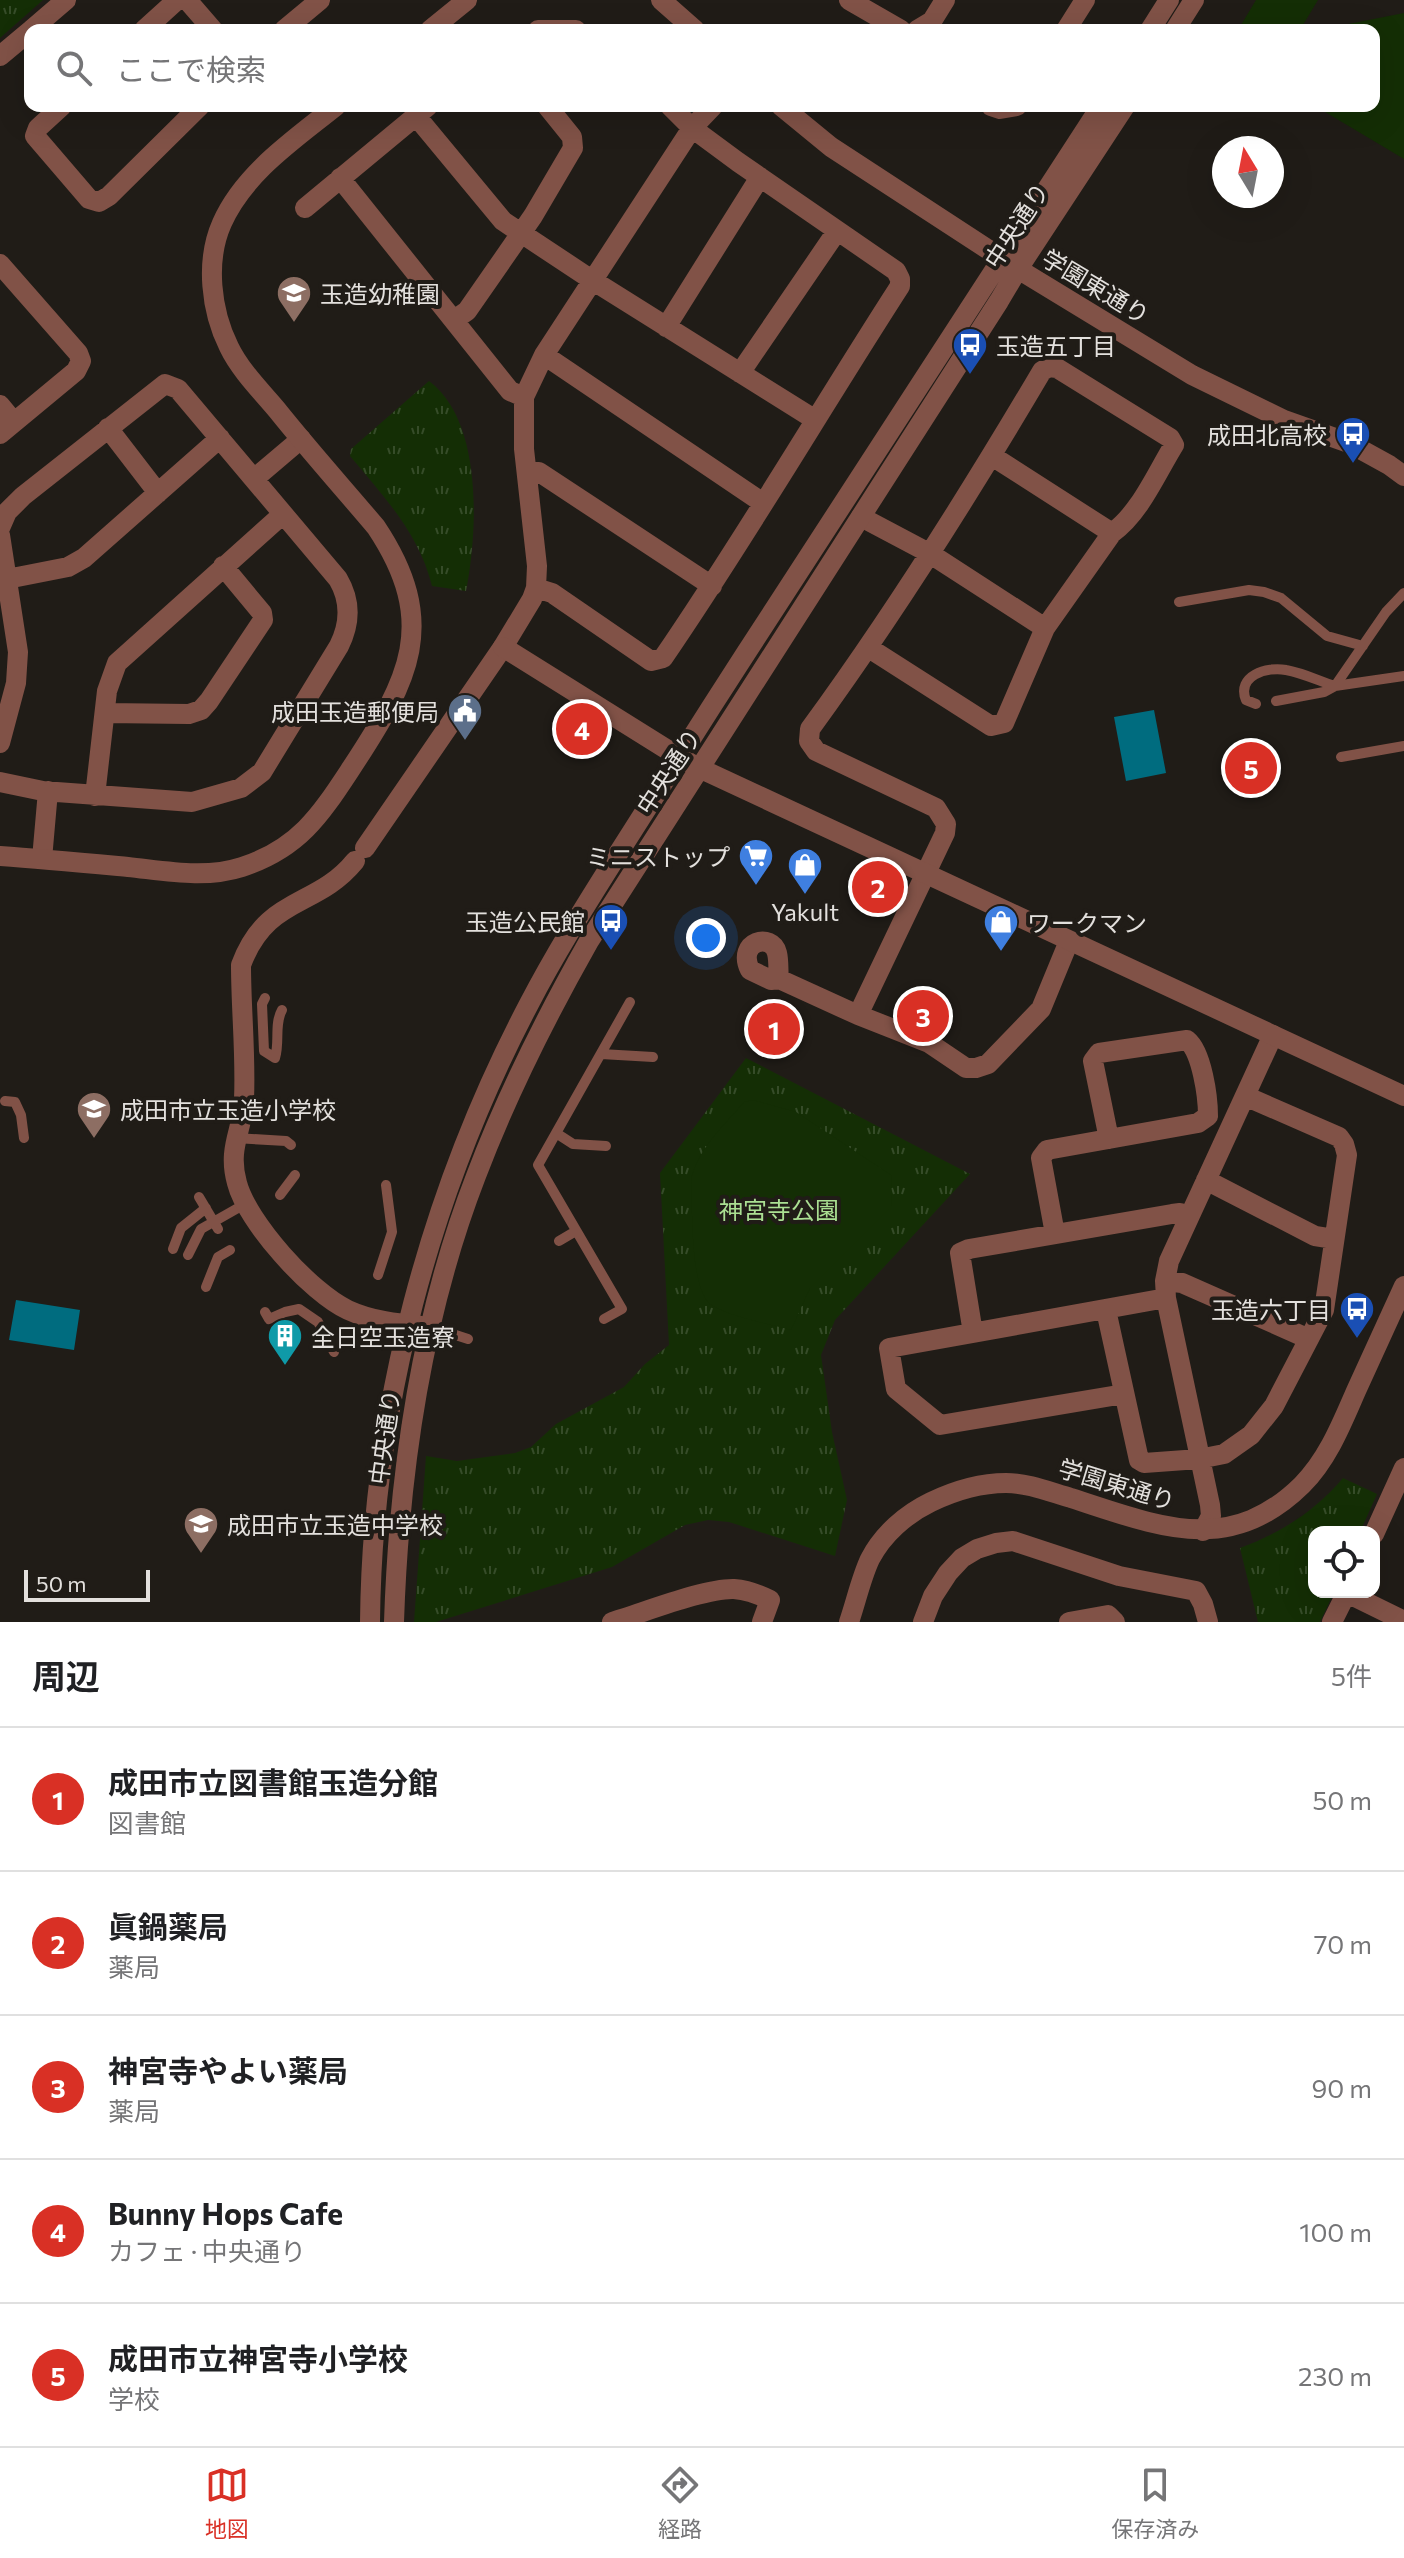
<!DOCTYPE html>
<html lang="ja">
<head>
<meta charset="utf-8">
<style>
	:root { --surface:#fff; --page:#f6f6f6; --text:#202124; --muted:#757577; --line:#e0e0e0; --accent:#d93025 }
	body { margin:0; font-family:Commissioner,"Noto Sans JP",sans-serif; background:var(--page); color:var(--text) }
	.controls { position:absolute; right:24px; bottom:24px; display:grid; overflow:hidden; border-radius:16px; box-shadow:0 8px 32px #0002 }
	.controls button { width:72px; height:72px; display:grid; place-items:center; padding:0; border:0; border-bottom:2px solid var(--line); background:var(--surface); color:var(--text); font:40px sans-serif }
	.compass { position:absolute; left:1212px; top:136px; width:72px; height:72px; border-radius:50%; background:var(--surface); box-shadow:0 8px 32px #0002; rotate:350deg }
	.scale { position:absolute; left:24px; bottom:20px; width:126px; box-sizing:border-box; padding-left:8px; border:4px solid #e3e0dd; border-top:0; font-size:22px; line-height:28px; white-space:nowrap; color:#e3e0dd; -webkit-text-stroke:6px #201c17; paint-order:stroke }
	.you { position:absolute; left:706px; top:938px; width:28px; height:28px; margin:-20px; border:6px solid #fff; border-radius:50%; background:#1a73e8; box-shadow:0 0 0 12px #1a73e833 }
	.badge { display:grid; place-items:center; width:52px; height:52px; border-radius:50%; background:var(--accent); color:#fff; font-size:26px; font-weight:700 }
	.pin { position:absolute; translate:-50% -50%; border:4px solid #fff; box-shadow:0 2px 8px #0006 }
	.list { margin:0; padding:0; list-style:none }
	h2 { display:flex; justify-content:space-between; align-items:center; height:104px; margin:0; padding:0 32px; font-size:34px }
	h2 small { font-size:26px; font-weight:400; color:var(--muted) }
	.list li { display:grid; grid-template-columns:52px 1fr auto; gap:24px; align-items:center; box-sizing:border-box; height:144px; padding:0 32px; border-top:2px solid var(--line) }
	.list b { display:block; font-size:30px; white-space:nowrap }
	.list p { margin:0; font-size:26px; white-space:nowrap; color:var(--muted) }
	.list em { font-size:26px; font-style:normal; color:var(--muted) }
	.icon { flex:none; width:44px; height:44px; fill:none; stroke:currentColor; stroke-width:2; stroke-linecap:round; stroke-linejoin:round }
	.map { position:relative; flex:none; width:1404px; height:1622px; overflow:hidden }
	.search { position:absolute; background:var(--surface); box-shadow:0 8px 32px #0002; left:24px; right:24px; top:24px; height:88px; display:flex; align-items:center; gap:20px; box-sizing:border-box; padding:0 28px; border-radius:16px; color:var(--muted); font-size:30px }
	.sheet { height:824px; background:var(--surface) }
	nav { display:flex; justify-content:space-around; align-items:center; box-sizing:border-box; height:112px; border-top:2px solid var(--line); background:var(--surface); font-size:22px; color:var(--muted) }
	nav a { display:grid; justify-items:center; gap:4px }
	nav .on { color:var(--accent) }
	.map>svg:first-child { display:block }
	.grass { fill:url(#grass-tufts) }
	.pitch { fill:#142e05 }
	.water { fill:#006c7f }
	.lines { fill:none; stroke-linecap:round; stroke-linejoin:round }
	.service { stroke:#815247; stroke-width:10 }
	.minor { stroke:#815247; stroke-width:20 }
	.tertiary { stroke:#815247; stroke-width:20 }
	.labels { text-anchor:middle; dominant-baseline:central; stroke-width:8; stroke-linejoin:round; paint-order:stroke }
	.street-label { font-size:24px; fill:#e3e0dd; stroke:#201c17 }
	.poi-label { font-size:24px; fill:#e3e0dd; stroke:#201c17; text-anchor:start }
	.park-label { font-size:24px; fill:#aadf92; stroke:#201c17 }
</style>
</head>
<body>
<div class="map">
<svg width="1404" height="1622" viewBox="0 0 1404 1622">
	<defs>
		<pattern id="grass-tufts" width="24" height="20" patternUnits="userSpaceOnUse" patternTransform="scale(2)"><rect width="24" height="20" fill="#142e05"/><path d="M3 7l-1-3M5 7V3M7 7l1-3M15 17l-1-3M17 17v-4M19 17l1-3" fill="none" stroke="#364c29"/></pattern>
	</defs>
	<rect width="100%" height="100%" fill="#201c17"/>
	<path class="grass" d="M0,0h43l-43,38z
		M429,381c54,40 49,150 37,210l-34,-5c-13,-53 -48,-89 -82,-130l1,-7z
		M746,1058l224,116 -135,146 -14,35 11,77 15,68 -12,56 -106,-34 -21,-2 -23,5 -73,42 -176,55h-22l12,-166 31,5 58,-8 16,-6 25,-23 68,-37 21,-23 24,-19 -9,-172z
		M1343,1478l34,16 -17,38h-46v60h20l-14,30h-62l-18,-74c41,-15 75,-37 103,-70z"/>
	<path class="pitch" d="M1256,0h62l-18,30h-62z
		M1404,13v146l-89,-53h59v-76l-51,-1z
		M753,1100l43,12 95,63 1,31 -82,82 -19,42c-22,-6 -59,-13 -78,-24 -24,-12 -20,-100 -22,-126 7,-32 33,-54 53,-78z"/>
	<path class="water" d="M1154,710l12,63 -40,8 -12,-64z
		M16,1300l64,10 -6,40 -65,-10z"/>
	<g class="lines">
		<path class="service" d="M1179,602l70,-12 15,2 17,6 46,38 36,10
			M1335,686l51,-74 18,-19
			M1276,701l48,-9 11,-6 69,-10
			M1256,704l-10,-4c-10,-24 21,-34 40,-30 17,3 33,11 49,16
			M1341,757l63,-11
			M265,998l-3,6 2,47 11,7c5,-16 -1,-34 7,-48
			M601,1054l52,3
			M5,1101l10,1 6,13 3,23
			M556,1133l17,11 33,2
			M235,1138l51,3 5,4
			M280,1195l15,-20
			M199,1197l19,32
			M559,1241l17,-10
			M173,1249l8,-21 25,-20
			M188,1255l13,-26 44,-25
			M378,1275l14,-43 -6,-47
			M206,1287l12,-30 12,-7
			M265,1312l4,7 16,-7 14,-3 19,13 16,30
			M604,1319l18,-10 -84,-144 92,-163
			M431,1327l37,12"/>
		<path class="minor" d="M187,0l26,30
			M849,0l52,30
			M144,30l33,-30
			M284,30l36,-30
			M538,30h38
			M917,30l15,-9 13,-21
			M1066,30l19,-30
			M62,106l-24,22 -3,8 54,63 10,3 10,-6 91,-90
			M991,106l9,3 17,-3
			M416,116l87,105 89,59 222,139
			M340,178l170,213 14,6
			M305,208l123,-102
			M0,264l78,89 3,8 -5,10 -76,63
			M454,320l13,-9 66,-95 40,-68 -1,-11 -25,-31
			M666,327l94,-150
			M544,355l219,148
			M740,373l97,-142
			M0,405l14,17
			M108,428l50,65
			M992,456l120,77
			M527,472h12l173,114
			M254,479l47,-40
			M861,517l68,36 116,75
			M0,528l7,-16 16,-16 142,-112 13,5 160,190c13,22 12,45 1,67l-77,126 -21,16 -49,14 -149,-11 -43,-9
			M0,535l18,117 -2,31 -16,60
			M7,579l61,-12 16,-9 136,-120
			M536,588l16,5 99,68 12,-3c83,-121 157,-248 237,-372v-7l-4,-8 -158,-109 -46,-34 -22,-22
			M105,713l84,1 12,-4 8,-9 54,-81 -1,-7 -39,-47
			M95,796l12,-105 10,-28 166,-149
			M365,848l138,-201 29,-48 4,-11 1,-22 -13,-117v-52l20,-42 148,-227 21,-22
			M42,859l6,-68
			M355,861c-39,48 -88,34 -114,104 0,45 5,90 3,134 -1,32 -17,48 -7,84 10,39 74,110 111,127 26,12 55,14 83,17
			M779,979c-1,-8 0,-18 -2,-26 -5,-21 -41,-12 -27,17l21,10 8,-1 79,36 71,28 37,25h10l12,-4 53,-55 28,-68
			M858,1015l87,-182 1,-9 -10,-16 -120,-57 -7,-10 1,-12c84,-115 160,-236 232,-358l7,-4 8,1 113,70 4,7c-18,29 -34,68 -62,88l-67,95 -41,95 -13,3 -122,-78
			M1109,1139l-16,-78 6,-8 88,-13c15,12 21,57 21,76
			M1206,1180l109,56 19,3
			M1055,1234l-14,-76 6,-8 151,-27 10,-7
			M1165,1281l17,2 127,56
			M1106,1310l33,150 5,3 55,-4 25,-5 27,-19 23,-29 50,-96 23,-155 -3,-11 -5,-7 -94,-41
			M973,1333l-13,-80 9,-4 203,-35 8,-1 9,3
			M1124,1394l-184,31 -44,-36 -7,-41 277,-50
			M1203,1531l8,-15 -1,-11 -44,-207 -1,-17 4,-20 104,-226
			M1374,1534l30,-66
			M1347,1593l57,28
			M612,1622c31,-9 93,-34 122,-33 13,1 24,5 36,11l-8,22
			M923,1622l10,-26 15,-23 14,-15 15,-9 19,-6 17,-2 106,35 77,15 7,13 5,18
			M1069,1622l39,-7 7,7
			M1332,1622l15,-30"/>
		<path class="tertiary" d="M661,0l34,30
			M31,30l35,-30
			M430,30l37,-30
			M1150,30l19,-30
			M1175,30l19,-30
			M0,56l30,-25
			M781,106l50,41 187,122 174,106 92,45 65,23 40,22 15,11
			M503,647l176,110 22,12 703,327
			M0,856c43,3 85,7 128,11 38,4 77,12 114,0 58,-19 79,-53 110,-100 57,-87 88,-144 24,-240 -33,-39 -67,-77 -99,-117 -16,-19 -37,-40 -48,-63 -18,-36 -24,-86 -7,-124 22,-50 73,-84 114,-117
			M370,1622c2,-213 60,-430 159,-618 28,-54 60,-104 92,-155 42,-66 83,-131 125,-196 117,-183 238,-364 355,-547
			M394,1622c5,-151 27,-304 82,-446 31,-82 70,-159 113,-235l410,-640 19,-32 107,-163
			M849,1622c7,-20 12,-44 21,-63 13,-25 36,-45 61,-57 25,-12 48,-19 75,-19 22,0 44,9 65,15 85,27 157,60 231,-13 26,-26 40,-62 54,-94 16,-35 32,-70 48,-105"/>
	</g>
	<defs>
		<symbol id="school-pin" viewBox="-11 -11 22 30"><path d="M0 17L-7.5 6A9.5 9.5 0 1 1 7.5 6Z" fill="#8d6e63" stroke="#201c17"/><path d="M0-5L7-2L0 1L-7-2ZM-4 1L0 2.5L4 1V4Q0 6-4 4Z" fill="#fff"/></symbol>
		<symbol id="bus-pin" viewBox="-11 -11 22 30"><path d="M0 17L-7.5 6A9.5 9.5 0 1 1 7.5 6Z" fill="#1a4fb4" stroke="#201c17"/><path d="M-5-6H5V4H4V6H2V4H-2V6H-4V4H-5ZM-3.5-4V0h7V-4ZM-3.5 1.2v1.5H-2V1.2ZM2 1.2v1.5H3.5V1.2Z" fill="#fff"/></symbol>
		<symbol id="civic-pin" viewBox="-11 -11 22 30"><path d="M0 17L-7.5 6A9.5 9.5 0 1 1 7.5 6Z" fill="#5c6f8a" stroke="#201c17"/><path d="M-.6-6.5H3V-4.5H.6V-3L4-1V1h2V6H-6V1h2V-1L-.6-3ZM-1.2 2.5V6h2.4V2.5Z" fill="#fff"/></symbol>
		<symbol id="supermarket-pin" viewBox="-11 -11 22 30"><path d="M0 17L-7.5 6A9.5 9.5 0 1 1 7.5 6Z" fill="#3f7fe0" stroke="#201c17"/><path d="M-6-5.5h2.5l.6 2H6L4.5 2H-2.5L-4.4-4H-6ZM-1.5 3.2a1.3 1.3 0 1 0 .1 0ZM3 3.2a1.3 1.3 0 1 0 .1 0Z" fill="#fff"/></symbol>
		<symbol id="shop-pin" viewBox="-11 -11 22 30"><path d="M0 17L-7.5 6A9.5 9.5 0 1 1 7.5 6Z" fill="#3f7fe0" stroke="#201c17"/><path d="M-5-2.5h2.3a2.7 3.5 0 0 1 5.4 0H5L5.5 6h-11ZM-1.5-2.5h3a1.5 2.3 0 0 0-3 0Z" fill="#fff"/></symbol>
		<symbol id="building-pin" viewBox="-11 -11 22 30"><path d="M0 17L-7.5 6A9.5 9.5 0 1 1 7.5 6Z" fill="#0f9aa8" stroke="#201c17"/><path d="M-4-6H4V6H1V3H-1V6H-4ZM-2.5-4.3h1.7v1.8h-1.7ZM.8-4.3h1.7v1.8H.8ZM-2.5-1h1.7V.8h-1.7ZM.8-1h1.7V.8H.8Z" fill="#fff"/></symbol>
	</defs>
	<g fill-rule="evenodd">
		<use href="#school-pin" x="274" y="273" width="40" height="54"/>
		<use href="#bus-pin" x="950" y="325" width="40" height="54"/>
		<use href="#bus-pin" x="1333" y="414" width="40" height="54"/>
		<use href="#civic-pin" x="445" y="691" width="40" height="54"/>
		<use href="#supermarket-pin" x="736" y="836" width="40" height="54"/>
		<use href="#shop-pin" x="785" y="845" width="40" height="54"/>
		<use href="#bus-pin" x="591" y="901" width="40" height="54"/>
		<use href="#shop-pin" x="981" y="902" width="40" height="54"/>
		<use href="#school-pin" x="74" y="1089" width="40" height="54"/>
		<use href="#bus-pin" x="1337" y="1289" width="40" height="54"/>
		<use href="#building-pin" x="265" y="1316" width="40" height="54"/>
		<use href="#school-pin" x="181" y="1504" width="40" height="54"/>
	</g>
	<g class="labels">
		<g class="street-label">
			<text transform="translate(1016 225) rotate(-57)">中央通り</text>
			<text transform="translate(1096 286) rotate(31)">学園東通り</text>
			<text transform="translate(668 771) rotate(-57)">中央通り</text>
			<text transform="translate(384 1437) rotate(-82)">中央通り</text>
			<text transform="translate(1117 1484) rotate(17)">学園東通り</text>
		</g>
		<g class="poi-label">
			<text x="320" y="293">玉造幼稚園</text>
			<text x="996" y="345">玉造五丁目</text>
			<text x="1327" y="434" text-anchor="end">成田北高校</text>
			<text x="439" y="711" text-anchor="end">成田玉造郵便局</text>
			<text x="730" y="856" text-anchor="end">ミニストップ</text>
			<text x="805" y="911" text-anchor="middle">Yakult</text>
			<text x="585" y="921" text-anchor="end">玉造公民館</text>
			<text x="1027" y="922">ワークマン</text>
			<text x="120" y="1109">成田市立玉造小学校</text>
			<text x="1331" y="1309" text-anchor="end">玉造六丁目</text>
			<text x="311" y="1336">全日空玉造寮</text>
			<text x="227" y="1524">成田市立玉造中学校</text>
		</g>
		<g class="park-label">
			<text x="779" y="1209">神宮寺公園</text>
		</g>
	</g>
</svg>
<div class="controls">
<button><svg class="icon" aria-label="locate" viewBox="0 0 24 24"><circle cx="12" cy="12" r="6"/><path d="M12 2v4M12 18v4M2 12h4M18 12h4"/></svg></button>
</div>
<svg class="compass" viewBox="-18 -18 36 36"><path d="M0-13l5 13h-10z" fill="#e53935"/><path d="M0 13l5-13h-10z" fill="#757577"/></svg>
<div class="scale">50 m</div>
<div class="you"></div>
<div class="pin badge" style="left:774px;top:1029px">1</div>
<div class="pin badge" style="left:878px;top:887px">2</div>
<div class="pin badge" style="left:923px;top:1016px">3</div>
<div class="pin badge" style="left:582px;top:729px">4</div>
<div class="pin badge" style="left:1251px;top:768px">5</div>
<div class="search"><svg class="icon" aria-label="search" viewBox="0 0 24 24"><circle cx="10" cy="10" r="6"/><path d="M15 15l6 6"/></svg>ここで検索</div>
</div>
<section class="sheet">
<h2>周辺<small>5件</small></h2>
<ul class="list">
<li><span class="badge">1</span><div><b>成田市立図書館玉造分館</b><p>図書館</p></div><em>50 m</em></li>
<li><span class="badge">2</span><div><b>眞鍋薬局</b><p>薬局</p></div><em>70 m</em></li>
<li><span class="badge">3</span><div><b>神宮寺やよい薬局</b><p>薬局</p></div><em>90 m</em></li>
<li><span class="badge">4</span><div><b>Bunny Hops Cafe</b><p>カフェ · 中央通り</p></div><em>100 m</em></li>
<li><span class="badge">5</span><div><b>成田市立神宮寺小学校</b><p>学校</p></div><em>230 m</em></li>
</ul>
</section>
<nav>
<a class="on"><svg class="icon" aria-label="map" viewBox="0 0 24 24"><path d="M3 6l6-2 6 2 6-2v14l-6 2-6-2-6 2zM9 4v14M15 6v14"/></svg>地図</a>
<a><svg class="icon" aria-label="directions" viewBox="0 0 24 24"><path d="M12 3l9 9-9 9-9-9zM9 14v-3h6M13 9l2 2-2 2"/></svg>経路</a>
<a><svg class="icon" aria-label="saved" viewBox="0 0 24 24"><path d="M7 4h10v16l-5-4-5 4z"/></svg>保存済み</a>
</nav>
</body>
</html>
